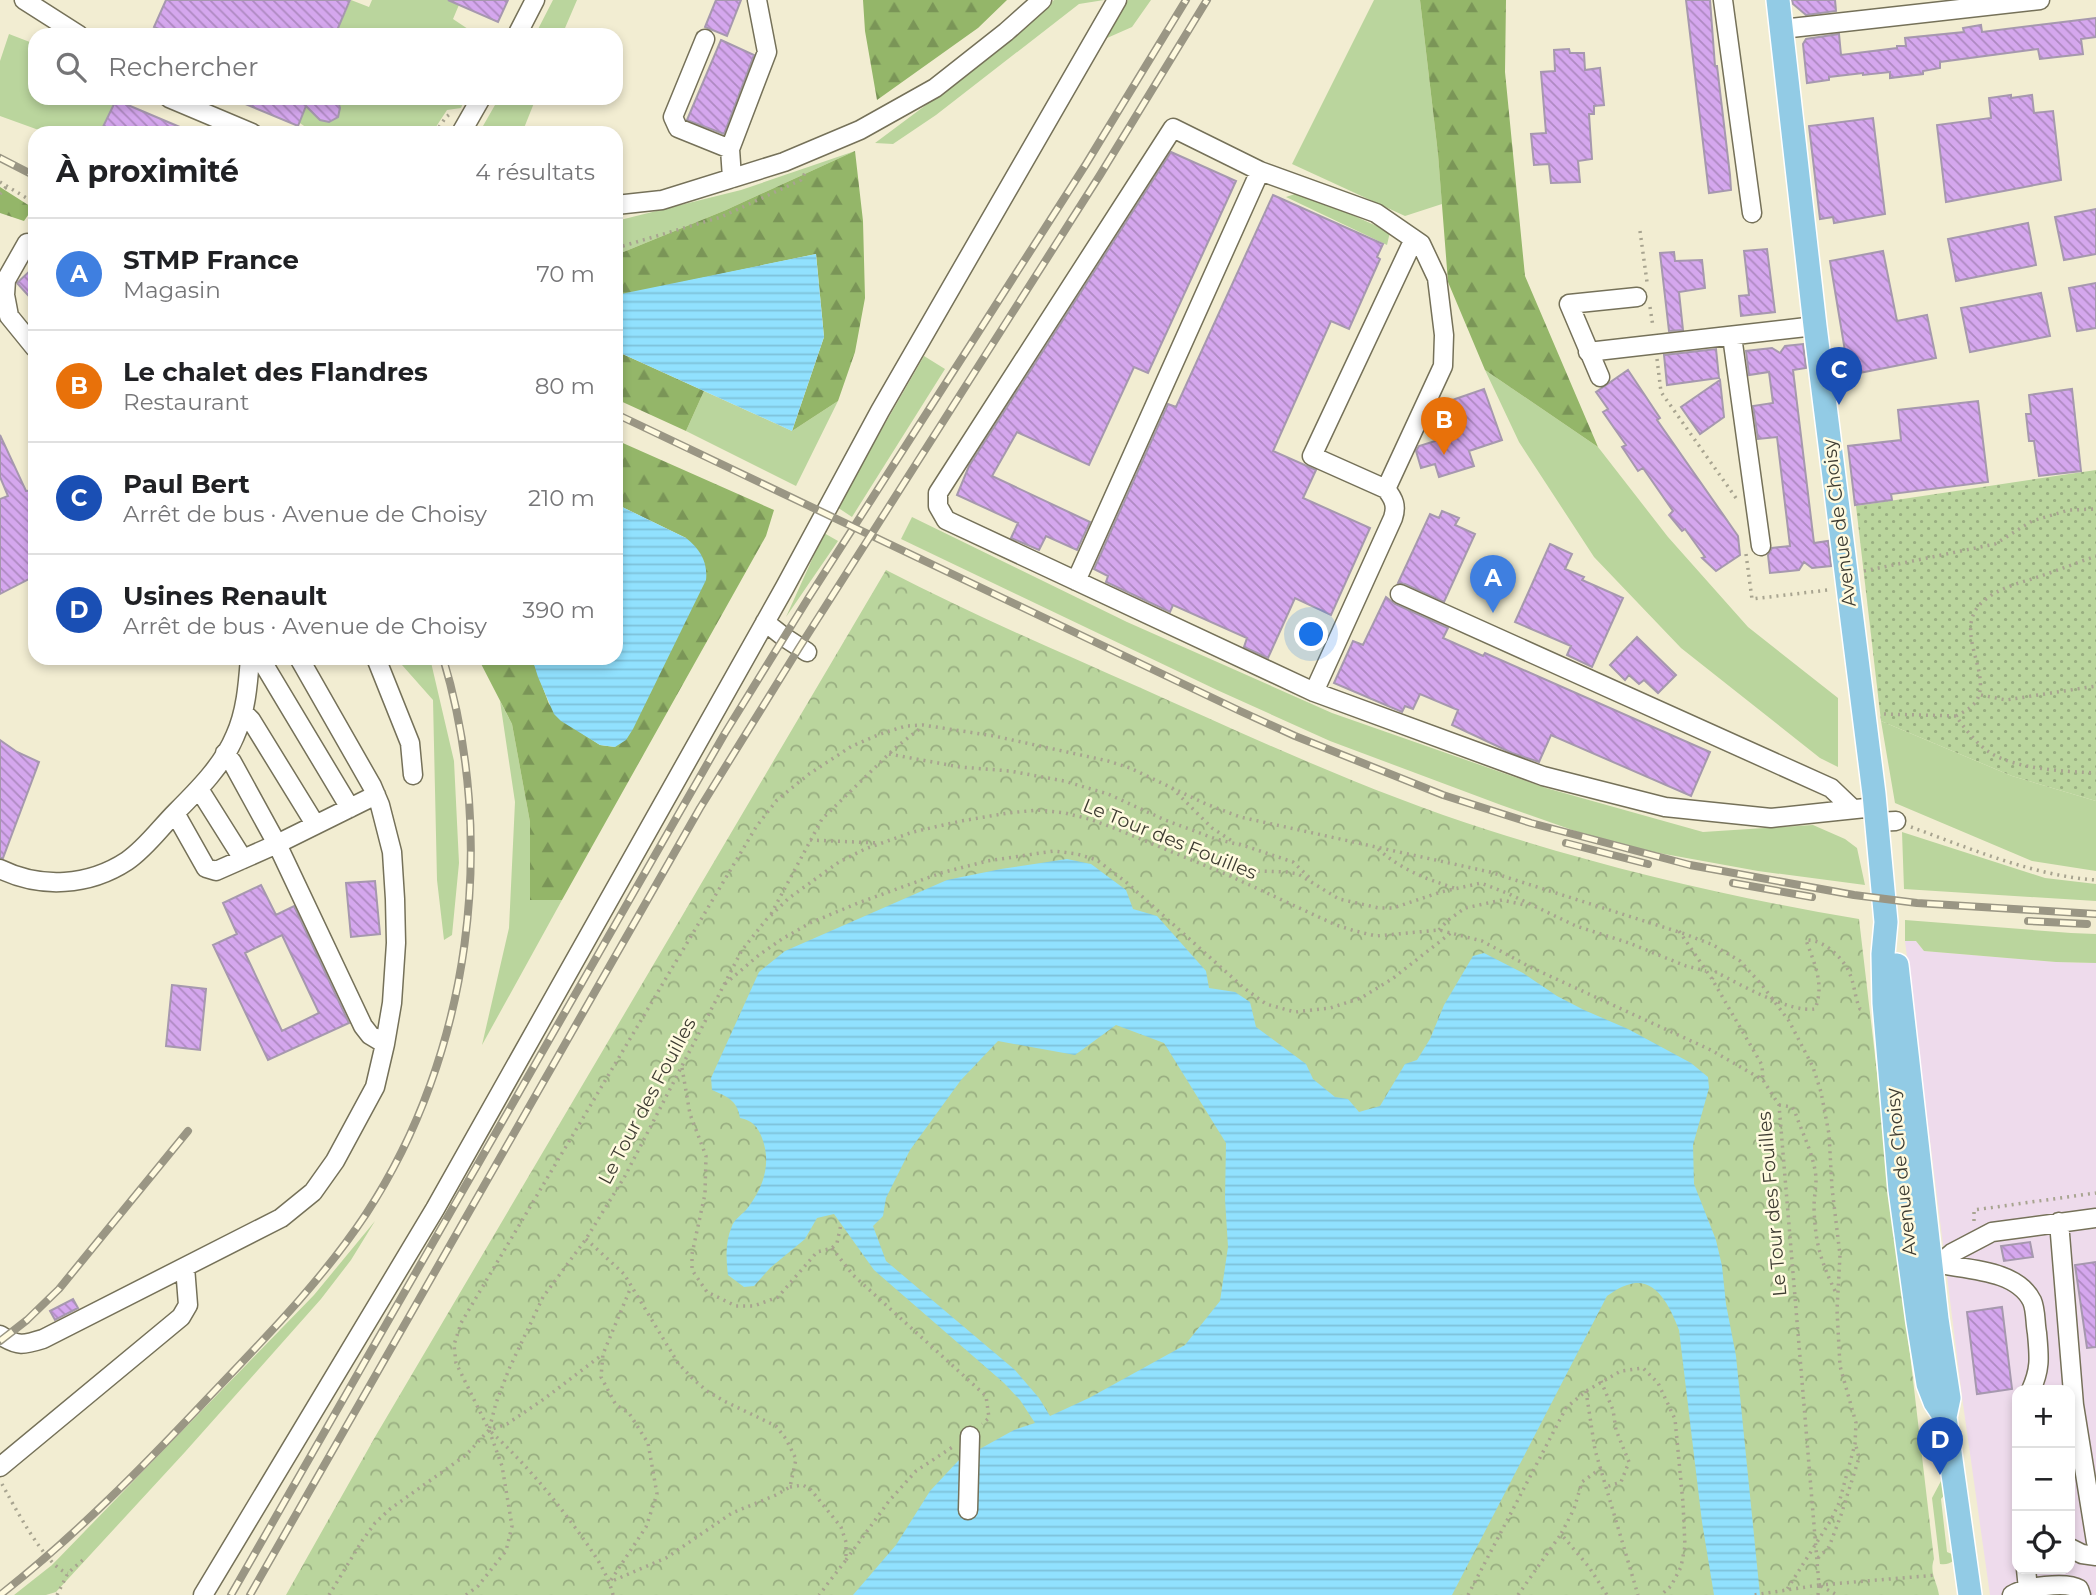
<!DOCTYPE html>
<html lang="fr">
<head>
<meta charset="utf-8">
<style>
	:root { --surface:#fff; --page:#f2f2f2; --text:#202124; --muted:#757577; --line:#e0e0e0; --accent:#208c69 }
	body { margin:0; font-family:Montserrat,sans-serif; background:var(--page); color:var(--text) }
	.controls { position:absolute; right:21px; bottom:21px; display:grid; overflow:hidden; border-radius:14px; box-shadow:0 4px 10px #0003 }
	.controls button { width:63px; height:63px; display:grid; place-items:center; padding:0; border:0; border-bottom:2px solid var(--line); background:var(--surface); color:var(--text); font:35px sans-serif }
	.you { position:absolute; left:1312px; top:635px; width:24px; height:24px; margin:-18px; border:5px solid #fff; border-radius:50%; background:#1a73e8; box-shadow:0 0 0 10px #1a73e833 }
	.badge { display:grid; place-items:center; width:46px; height:46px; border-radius:50%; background:var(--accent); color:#fff; font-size:23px; font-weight:700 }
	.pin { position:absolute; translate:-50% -58px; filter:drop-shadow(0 2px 4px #0008) }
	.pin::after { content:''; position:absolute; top:37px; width:24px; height:21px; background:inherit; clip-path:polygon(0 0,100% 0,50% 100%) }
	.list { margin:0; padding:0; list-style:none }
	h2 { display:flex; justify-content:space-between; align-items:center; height:91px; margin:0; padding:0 28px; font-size:30px }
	h2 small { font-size:23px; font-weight:400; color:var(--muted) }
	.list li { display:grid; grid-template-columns:46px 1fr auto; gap:21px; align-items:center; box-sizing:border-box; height:112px; padding:0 28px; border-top:2px solid var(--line) }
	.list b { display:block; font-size:26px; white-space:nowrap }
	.list p { margin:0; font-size:23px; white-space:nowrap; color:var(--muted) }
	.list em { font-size:23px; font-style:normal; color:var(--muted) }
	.icon { flex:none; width:38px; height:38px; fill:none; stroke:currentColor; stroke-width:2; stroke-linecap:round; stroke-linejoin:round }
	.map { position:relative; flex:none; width:2096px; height:1595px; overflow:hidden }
	.search { position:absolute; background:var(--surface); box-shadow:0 4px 10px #0003; left:28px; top:28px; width:595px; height:77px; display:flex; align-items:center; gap:18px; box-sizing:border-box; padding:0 24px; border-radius:21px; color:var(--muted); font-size:26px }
	.panel { position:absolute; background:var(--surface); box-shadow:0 4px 10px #0003; left:28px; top:126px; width:595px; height:539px; border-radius:21px }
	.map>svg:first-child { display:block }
	.industrial { fill:#eedbec; fill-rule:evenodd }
	.grass { fill:#bad59d }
	.forest { fill:url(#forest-firs) }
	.park { fill:url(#park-crowns) }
	.garden { fill:url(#garden-dots) }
	.water { fill:url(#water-rules); fill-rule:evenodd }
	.building { fill:url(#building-back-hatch); stroke:#a698ae; stroke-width:2; fill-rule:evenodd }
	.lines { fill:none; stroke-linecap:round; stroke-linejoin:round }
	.minor-casing { stroke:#757159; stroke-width:21 }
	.major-casing { stroke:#fff; stroke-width:26 }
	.path { stroke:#a8a490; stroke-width:3.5; stroke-dasharray:2 5; stroke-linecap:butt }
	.minor { stroke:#fff; stroke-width:18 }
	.major { stroke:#92cbe5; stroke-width:23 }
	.rail-casing { stroke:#9a9684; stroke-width:8 }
	.rail { stroke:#fffadf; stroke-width:5; stroke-dasharray:16; stroke-linecap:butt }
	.labels { text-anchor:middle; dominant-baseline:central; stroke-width:5; stroke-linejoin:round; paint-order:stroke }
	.street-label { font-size:19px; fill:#3e3c32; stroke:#fffadf }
</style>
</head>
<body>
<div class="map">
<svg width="2096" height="1595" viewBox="0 0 2096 1595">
	<defs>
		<pattern id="forest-firs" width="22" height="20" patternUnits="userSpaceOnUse" patternTransform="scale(1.75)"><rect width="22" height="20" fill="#94b669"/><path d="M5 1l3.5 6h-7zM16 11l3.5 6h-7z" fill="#7a9557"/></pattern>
		<pattern id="park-crowns" width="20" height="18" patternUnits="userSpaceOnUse" patternTransform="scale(1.75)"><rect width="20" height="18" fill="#bad59d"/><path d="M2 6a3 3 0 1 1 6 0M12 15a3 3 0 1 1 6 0" fill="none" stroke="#99ae81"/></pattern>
		<pattern id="garden-dots" width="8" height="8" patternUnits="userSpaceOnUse" patternTransform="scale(1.75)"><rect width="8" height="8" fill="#bad59d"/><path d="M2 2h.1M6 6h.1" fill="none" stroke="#99ae81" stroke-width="1.8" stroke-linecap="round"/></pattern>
		<pattern id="water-rules" width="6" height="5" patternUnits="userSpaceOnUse" patternTransform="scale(1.75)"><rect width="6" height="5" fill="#91e1fe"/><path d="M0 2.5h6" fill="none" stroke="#7ec2da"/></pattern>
		<pattern id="building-back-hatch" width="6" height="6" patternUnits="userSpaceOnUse" patternTransform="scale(1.75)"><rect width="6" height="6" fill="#d5a7ee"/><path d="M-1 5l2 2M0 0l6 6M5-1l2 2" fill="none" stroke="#ae89c1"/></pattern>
	</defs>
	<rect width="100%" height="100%" fill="#f2edd2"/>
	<path class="industrial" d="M1905,941h11l8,10 132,11 40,1v632h-106l-27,-191zM2017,1390h53v179h-53z"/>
	<path class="grass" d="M351,0l18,7 3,-7h89l-8,19 24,16h-142z
		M553,0h24l-15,35h-27z
		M1054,0h50l-25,4 -143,111 -43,29 -18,-1 126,-94z
		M1128,0h23l-19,27 -25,11z
		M1374,0h46l18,154 4,50 -37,12 -113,-52z
		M9,34l26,10v54h65l16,2 -16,33h-53l-47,-17v-55z
		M307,98h158l-4,10 -14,2 -15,23h-118l-17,-12z
		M499,98h37l-14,35h-43z
		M855,151l-129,59 -110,45v-34l125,-31z
		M1301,192l89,40 -3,13 -101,-48z
		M924,356l21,13 -93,148 -15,-10z
		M1485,370l113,77 70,90 80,90 90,71v69l-18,-9 -139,-110 -87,-91 -75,-115z
		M704,391l88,40 46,-30 -42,85 -110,-55z
		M912,517l215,105 205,91 214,75 157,44 110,-7 32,14 12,9 8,37 -107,-14 -143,-26 -114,-40 -171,-64 -113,-51 -316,-151z
		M824,533l14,8 -52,76z
		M402,658h28l24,103 5,102 -7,72 -8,5 -7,-60 -4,-180 -31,-35z
		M500,701l12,23 18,98v78h32l-80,145 27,-117 6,-126z
		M1881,721l131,55 84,25v70l-64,-10 -137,-58z
		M1902,832l143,46 51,6v17l-192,-12z
		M1905,920l166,13 25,1v29l-40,-1 -132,-11 -8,-10h-11z
		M375,1221l-24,39 -30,39 -136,153 -129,140 -10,3h-32l38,-30 262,-270z
		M1944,1480l2,13 -5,6 6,53 7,3v5c-4,4 -9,5 -14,4l-8,-66 9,-17z"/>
	<path class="forest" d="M863,0h144l-29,28 -101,72 -12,-69z
		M1420,0h86l-1,72 20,204 73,171 -113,-77 -37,-88 -10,-128z
		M855,151l8,70 2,77 -10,54 -17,49 -46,30 32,-94 -8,-83 -200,42v-41l110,-45z
		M0,187l33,21 -9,13 -24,-8z
		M616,351l88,40 -18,40 -70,-32z
		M616,440l158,70 -8,26 -204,364h-32v-78l-18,-98 -34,-66h54l17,46 34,30 17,11 15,2 71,-209 -70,-34z"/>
	<path class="park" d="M886,570c83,43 169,80 255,118 114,51 228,104 347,142 122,39 245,68 371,89l75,640c-5,14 3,22 5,36h-1653l89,-158z"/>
	<path class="garden" d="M2096,470v331l-84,-25 -131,-55 -25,-215z"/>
	<path class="water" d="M816,254l8,83 -32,94 -176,-80v-56z
		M616,504l70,34c14,11 22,24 20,42l-73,149 -7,11 -11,7 -15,-2 -39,-24 -7,-7 -16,-37 -6,-19h84z
		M1067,859l24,5 35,26 7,19 24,7 49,55 3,17 26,4 15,10 6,25 50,37 7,15 22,18 13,2 11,13 21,-6 25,-42 12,-4 13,-21 14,-34 29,-49 11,-3 39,20 34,23 27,14 44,19 63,34 17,14 1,11 -16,57 1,39 22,56 6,26 4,38 10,52 24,239h-46l-12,-73 -23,-192c-8,-21 -23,-56 -52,-45 -7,2 -14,7 -20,11l-155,299h-599l43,-50 34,-54 28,-30 56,-31 21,-7 -15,-23 -16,-17 -130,-113 -40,-56 -17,4 -12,21 -35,29 -16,18 -10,1 -16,-12c-2,-16 -3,-33 4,-49 2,-6 9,-11 14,-16 17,-21 26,-46 16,-72 -4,-11 -10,-18 -22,-20 -3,-18 -12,-21 -28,-28l-1,-12 48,-106 26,-21 162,-71 54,-11zM1116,1025l48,18 62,100 -1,56 3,48 -8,54 -35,44 -96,53 -39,18 -11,-18 -24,-28 -129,-109 -13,-35 10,-10 3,-18 24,-48 51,-70 37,-39 77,14z"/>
	<path class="building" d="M166,0h184l-15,35h-162l-19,-8z
		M448,0h60l-10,22z
		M716,0h25l-14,36 -22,-9z
		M1686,0h24l5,66h2l13,109 1,15 -22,3z
		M1792,0h43l1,11 -30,4 -13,-11z
		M2096,18v19l-15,2 2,15 -43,5 -2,-10 -98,13v6l-17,3v3l-33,4v-6l-27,3v-2l-34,4v3l-22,3 -4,-39 3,-5 33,-5 2,21 56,-7v-2h9l-1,-8 59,-6 -1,-4 18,-3 1,7z
		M721,40l33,15 -30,79 -37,-14z
		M1569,49l1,4h14l1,17 15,-2 4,37 -10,1v8h-5l3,45 -14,2 2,21 -29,1 -2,-19 -15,1 -3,-31 15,-1 -5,-61 14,-1 -1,-21z
		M2011,95v3l21,-3 2,18 19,-2 8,69 -115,22 -9,-77 54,-7 -2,-20z
		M231,98h101l6,3 2,7 -2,9 -9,5 -9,-2 -14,-14 -8,20z
		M116,100l78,33h-41l-11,-5 -2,5h-40z
		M1873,118l12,96 -51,9 -1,-6 -13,2 -11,-93z
		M1171,152l65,29 -88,192 -14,-6 -45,98 -72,-33 -25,44 98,46 -13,28 -31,-14 -7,14 -28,-12 7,-15 -61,-28 12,-29z
		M1273,195l110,49 -6,13 3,2 -31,70 -18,-8 -58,130 43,19 -13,28 67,30 -39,87 -36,-17 -27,60 -24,-11 3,-9 -74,-33 -3,7 -64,-30 2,-6 -14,-7 74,-165 8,3z
		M2096,209v45l-32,6 -9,-43z
		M2028,223l8,42 -80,16 -8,-42z
		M1767,249l8,63 -34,4 -2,-20 10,-1 -5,-44z
		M1883,251l14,70 30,-6 9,43 -87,17 -19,-114z
		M1674,252l1,9 27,-1 3,28 -26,4 4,38 -14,1 -9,-78z
		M35,266v37l-18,-20z
		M2096,283v45l-19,3 -8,-43z
		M2041,293l9,43 -80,16 -9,-44z
		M1803,344l3,24 -13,2 21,173 14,-2 3,25 -19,2 -8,-6 -5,8 -29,3 -2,-18 4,-7 18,-2 -13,-109 -19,2 -5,-33 20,-3 -4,-31 -20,3 -3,-24 26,-3 8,5 5,-7z
		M1716,349l3,29 -52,7 -3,-30z
		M1628,370l32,48 -3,2 81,116 2,19 -24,16 -14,-13 3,-1 -20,-28 -3,2 -13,-16 4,-4 -30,-43 -5,3 -16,-24 4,-2 -23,-33 5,-3 -12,-17z
		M1720,380l4,37 -24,17 -19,-27z
		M1484,389l18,51 -33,11 5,15 -35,11 -4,-13 -14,4 -5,-17 3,-5 29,-9 -10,-32z
		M2072,389l9,82 -42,5 -5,-35h-5l-3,-27h5l-2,-19z
		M1978,401l10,81 -97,12 1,6 -37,5 -7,-59 53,-6 -3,-30z
		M0,435l26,56 9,-1v86l-35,18v-95l8,-3 -8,-19z
		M1442,511l17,7 -4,7 20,9 -31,68 -39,-18 -7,-1 32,-69 9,4z
		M1550,544l22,10 -7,15 19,8 -2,3 41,18 -31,69 -25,-12 4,-9 -56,-24z
		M1386,597l9,7 53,24 -5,10 40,18 2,-3 225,99 -19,44 -140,-61 -12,27 -27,-9 -60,-28 6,-15 -38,-16 -7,15 -8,-3 -3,6 -68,-29 19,-42 10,4z
		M1637,637l39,38 -18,18 -14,-13 -5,4 -10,-9 -4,5 -15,-15z
		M0,740l17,12 22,10 -36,96h-3z
		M375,881l5,53 -29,3 -5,-54z
		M261,885l15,30 18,-9 55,117 -81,37 -55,-115 24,-11 -14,-31zM282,935l37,78 -37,18 -37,-78z
		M172,985l34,4 -6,61 -34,-4z
		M2030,1242l3,15 -29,4 -3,-15z
		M2096,1262v85l-9,1 -12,-83z
		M73,1299l5,9 -23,12 -5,-9z
		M2002,1307l10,82 -35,5 -10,-82z"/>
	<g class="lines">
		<defs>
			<path id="minor" d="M24,0l55,35
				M1723,0l29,213
				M1782,29l258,-29
				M517,35l18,-35
				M705,39l-32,78 5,11 52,21
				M169,98l83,35
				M461,133l20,-35
				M732,178l-2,-29 37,-97 -10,-52
				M616,205l46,-5 122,-38 76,-32 75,-42 71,-56 36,-32
				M35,247l-8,-4 -21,37 -1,15 4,21 26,32
				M1732,336l29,210
				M1588,352l227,-26
				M1600,377l-31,-73 68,-7
				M1386,489l-74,-33 102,-217
				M1076,581l184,-410
				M1400,594l431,194 22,21
				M765,622l19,15 23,15
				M260,658l90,150
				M376,658l34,85 3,32
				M1314,692l79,-174c4,-12 1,-19 -7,-29l57,-123 1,-31 -7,-57 -16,-34 -45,-31 -116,-42 -87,-43 -235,365v13l8,14 368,172 229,84 122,31 106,11 104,-11
				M243,712l8,8 64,104
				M225,753l7,9 45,82 86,182 7,9 15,9
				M199,789l44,70
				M175,813l31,55 10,3 61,-27 99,-49
				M1876,822l20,-1
				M0,869c41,20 89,17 127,-8 19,-13 33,-33 49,-49 22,-22 47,-47 59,-76 11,-24 13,-52 15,-78
				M2059,1222l15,183 22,137
				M1924,1252l6,10c32,8 86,6 102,39 4,9 3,22 5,32 2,23 4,35 -6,57
				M1939,1264l13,-11 40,-21 104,-14
				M0,1335c18,12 24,10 43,4l238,-121 32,-26 22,-31 40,-74 10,-43 7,-41 4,-60 -1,-44 -3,-47 -12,-47 -8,-19 -73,-128
				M0,1467l181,-150 7,-12 -3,-38
				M968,1510l2,-74
				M2070,1548l12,6 14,2
				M2026,1569l2,20
				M203,1595l232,-386 350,-622 95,-176 237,-411
				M2012,1595c12,-8 54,-14 67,-6l2,6"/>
			<path id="major" d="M1778,0l37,326 59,468 12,128 -3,32 1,49 16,187 18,132 10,62 7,18 10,15
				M1897,965l40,354 12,79 -4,19 25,178"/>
		</defs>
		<use href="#minor" class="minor-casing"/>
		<use href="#major" class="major-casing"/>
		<path class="path" d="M435,133l11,-16 5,-4
			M0,182l35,21
			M0,194l7,-8
			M1640,231l7,51
			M616,248l105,-31 80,-37 5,-9
			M1650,307l3,20
			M1657,359l4,33 75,106
			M1746,554l6,45 76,-9
			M1864,571l131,-27 37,-23 37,-11 27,-1
			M1981,695l25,5 90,-14
			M1884,714l72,2c9,13 20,27 33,36 28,18 75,19 107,21
			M1956,716c9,-5 20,-10 23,-21 9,-28 -28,-70 7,-96 14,-11 33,-16 49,-21 21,-7 41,-15 61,-22
			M889,754l71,13 50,4 54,10 44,13 57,26 51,19 24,6
			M1172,788l40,40 20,13
			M1911,827c58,21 123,49 185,53
			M810,840l68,3
			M1239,844l54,18 19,18
			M1378,849c24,21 46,29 76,39
			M1230,875l30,-4 27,1 11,2 41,25 40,9h14l48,-16 40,-9 26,10 69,33 53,17 57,23 20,5
			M771,914l51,-95 73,-71 27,-21
			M1439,930l8,-9 18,-13 37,-8 23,5
			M1679,931l33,48 50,86 1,15
			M1712,979l4,-7c23,12 74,41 99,37 10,-25 -1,-46 -9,-69 18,-1 40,20 45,37 4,11 4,21 9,32l5,2
			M725,984l34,-29 23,-16 28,-16 48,-20 83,-30 46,-12 67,-10 23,3 20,6 29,22 118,106 22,16 29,8 35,-4 31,-10 31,-19 60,-47
			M682,1068l8,46 16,42 -1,38 -13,60v16l15,22 29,14h18l24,-9 39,-45 15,-4 5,-5 4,-19
			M1779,1105l13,2 3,5c7,21 20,45 21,67 0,9 -2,19 -2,28 1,37 7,55 23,88
			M1974,1221v-11l122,-17
			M586,1239l38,35 54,89 14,15 15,13 17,10 52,25 10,13 10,20 -6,28 -14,8 -44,18 -66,45 -56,24
			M832,1248l21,27 133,121 3,22 -7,6
			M1601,1381l12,29 3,20 13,32 -8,20 -15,5
			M1586,1391l9,59 43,145
			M1601,1468l-19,14 -8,27 -13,25 28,33 18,28
			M2,1484c11,20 45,85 66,89
			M790,1487l13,-2 8,5 30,37 5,15v18l-27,35
			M1818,1558l11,-11 12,-32 18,-57 -3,-12
			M846,1560l43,-59 27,-30 38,-25
			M611,1580l35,-53 11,-33 -9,-51 -19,-30 -13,-8 -15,-28 2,-23 28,-67
			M1819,1585l118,-10
			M1821,1586l16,9
			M57,1595l11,-22 17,-15
			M329,1595l33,-54 13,-18 15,-14 76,-54 23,-25 18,-6 37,-25 59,-45
			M466,1595l12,-9 28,-35 6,-25 -10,-60 -13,-36 -33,-67 -2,-18 7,-22 295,-496 21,-27 32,-26 43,-28 31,-13 23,-7 17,-1 71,11 114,25 22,7 76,36 34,13 250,55 195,62 28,11 27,16 22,24 27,36 24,46 8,25 8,42 3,54 8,67 -3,55 3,56 16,57 -1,21 -16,59 -8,17 -45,71
			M613,1595c-5,-21 -18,-40 -31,-58 -28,-39 -58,-75 -93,-107l7,-27 13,-34 34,-72 43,-58 39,-63 117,-226 24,-30 23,-22 50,-36 26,-13 48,-17 48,-11 47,-8 30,-3 27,3 24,6 25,9 114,47 108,50 19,6 21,5 63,-6 43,11 48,26 183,84 50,29 16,25 40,480 -65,10
			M1468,1595l98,-187 20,-17 35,-20 22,-3 15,15 17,36 8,84 2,43 -4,21 -10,19 -10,9
			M1518,1595l43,-61
			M1818,1595l1,-10"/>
		<use href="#minor" class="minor"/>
		<use href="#major" class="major"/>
		<defs>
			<path id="rail" d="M0,158l35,18
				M616,414l624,297 55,25 148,59 88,28 159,42 164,30 63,8 179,11
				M1566,843l82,21
				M1733,883l79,14
				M2028,921l59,3
				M0,1341l27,-21 32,-31 129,-158
				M0,1595c75,-59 141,-126 206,-195 56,-59 115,-118 160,-186 105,-160 132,-374 77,-556
				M231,1595l494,-862 84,-136 277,-433 100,-164
				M250,1595l450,-787 99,-160 301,-473 107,-175"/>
		</defs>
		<use href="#rail" class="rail-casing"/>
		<use href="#rail" class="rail"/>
	</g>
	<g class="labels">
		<g class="street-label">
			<text transform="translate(1839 523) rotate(-97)">Avenue de Choisy</text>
			<text transform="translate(1170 839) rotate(22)">Le Tour des Fouilles</text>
			<text transform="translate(647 1101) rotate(-62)">Le Tour des Fouilles</text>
			<text transform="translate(1901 1172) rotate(-96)">Avenue de Choisy</text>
			<text transform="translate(1772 1204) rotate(-95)">Le Tour des Fouilles</text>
		</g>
	</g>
</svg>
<div class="controls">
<button>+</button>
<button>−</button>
<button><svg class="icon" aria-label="locate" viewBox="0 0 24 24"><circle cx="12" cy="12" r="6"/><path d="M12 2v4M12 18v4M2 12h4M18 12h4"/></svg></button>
</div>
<div class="you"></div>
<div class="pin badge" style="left:1493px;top:613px;background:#3f7fe0">A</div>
<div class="pin badge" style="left:1444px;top:455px;background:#e8710a">B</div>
<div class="pin badge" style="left:1839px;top:405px;background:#1a4fb4">C</div>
<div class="pin badge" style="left:1940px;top:1475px;background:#1a4fb4">D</div>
<div class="search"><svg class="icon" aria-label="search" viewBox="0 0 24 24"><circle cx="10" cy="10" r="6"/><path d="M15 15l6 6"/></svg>Rechercher</div>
<section class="panel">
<h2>À proximité<small>4 résultats</small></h2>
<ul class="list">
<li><span class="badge" style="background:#3f7fe0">A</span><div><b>STMP France</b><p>Magasin</p></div><em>70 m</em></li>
<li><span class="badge" style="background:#e8710a">B</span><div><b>Le chalet des Flandres</b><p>Restaurant</p></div><em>80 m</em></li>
<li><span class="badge" style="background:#1a4fb4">C</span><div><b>Paul Bert</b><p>Arrêt de bus · Avenue de Choisy</p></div><em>210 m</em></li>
<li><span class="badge" style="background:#1a4fb4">D</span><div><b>Usines Renault</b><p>Arrêt de bus · Avenue de Choisy</p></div><em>390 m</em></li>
</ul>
</section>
</div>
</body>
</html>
